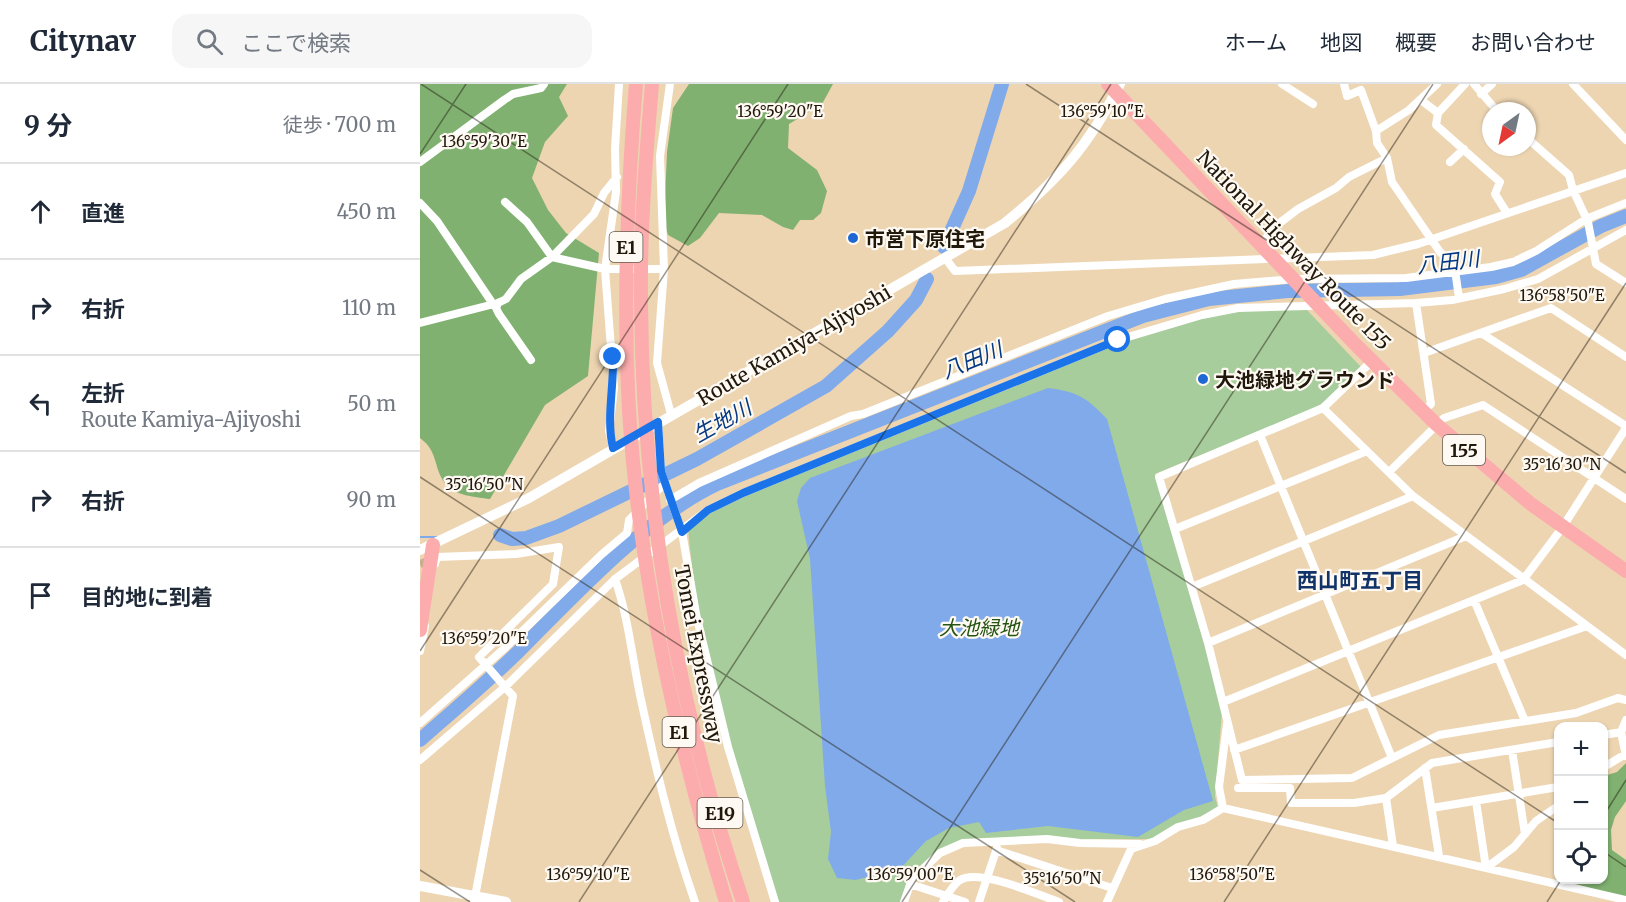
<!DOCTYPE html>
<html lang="ja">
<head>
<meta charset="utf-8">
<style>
	:root { --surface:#fff; --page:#f6f6f7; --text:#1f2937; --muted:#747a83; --line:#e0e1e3 }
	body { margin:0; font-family:Merriweather,"Noto Sans JP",serif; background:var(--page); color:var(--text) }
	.controls { position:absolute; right:18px; bottom:18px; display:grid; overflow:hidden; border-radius:12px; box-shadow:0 2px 4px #0004 }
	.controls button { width:54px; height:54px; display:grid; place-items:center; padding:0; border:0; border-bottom:2px solid var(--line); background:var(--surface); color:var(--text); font:30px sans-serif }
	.compass { position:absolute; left:1062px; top:18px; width:54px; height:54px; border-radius:50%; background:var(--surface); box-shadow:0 2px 4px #0004; rotate:213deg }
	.stop { position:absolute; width:18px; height:18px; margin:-14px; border:4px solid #1a73e8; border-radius:50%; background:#fff }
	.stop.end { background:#1a73e8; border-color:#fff; box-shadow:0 2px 6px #0008 }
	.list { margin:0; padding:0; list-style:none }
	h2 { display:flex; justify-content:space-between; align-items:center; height:78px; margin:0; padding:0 24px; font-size:26px }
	h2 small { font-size:20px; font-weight:400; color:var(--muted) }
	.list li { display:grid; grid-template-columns:39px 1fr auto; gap:18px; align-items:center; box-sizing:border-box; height:96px; padding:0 24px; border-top:2px solid var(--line) }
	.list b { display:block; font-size:22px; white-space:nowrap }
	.list p { margin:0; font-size:20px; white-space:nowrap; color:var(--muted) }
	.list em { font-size:20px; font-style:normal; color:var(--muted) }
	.icon { flex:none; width:33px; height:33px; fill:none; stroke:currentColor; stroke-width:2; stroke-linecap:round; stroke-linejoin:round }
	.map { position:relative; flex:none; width:1206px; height:818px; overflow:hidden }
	header { display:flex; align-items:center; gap:36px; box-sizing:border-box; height:84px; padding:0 30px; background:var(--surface); border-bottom:2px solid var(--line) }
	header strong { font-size:28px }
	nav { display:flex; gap:33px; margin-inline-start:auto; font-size:21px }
	.search { width:420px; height:54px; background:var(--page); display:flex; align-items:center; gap:15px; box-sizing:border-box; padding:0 21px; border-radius:18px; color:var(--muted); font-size:22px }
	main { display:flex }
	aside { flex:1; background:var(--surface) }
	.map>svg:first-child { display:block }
	.green { fill:#a7cd9c }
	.forest { fill:#80b171 }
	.water { fill:#81aaea }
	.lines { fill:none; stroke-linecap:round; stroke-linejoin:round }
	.stream { stroke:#81aaea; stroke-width:2 }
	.river { stroke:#81aaea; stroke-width:14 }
	.street-tunnel { stroke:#c4af91; stroke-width:8; stroke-dasharray:8 4; stroke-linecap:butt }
	.street { stroke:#fff; stroke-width:8 }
	.secondary { stroke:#fff; stroke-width:10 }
	.highway { stroke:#fcacad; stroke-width:14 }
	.route { stroke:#1a73e8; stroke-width:8 }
	.ticks { fill:none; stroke:#20180b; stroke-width:1.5; stroke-opacity:0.45 }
	.poi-dot { fill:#1f68d3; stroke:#fef9f2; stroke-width:2 }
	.labels { text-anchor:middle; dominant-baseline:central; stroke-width:4.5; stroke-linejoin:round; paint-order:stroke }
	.shield { fill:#fef9f2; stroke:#635c50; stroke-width:1.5 }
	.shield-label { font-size:18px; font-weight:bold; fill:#20180b }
	.poi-label { font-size:20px; font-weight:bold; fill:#20180b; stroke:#fef9f2; text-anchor:start }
	.street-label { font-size:20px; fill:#20180b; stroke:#fef9f2 }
	.park-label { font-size:20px; font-style:italic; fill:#245313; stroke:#fef9f2 }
	.water-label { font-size:21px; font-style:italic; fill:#043982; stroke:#fef9f2 }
	.neighbourhood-label { font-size:21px; font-weight:bold; fill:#113368; stroke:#fef9f2 }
	.ticks-label { font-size:15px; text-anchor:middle; fill:#20180b; stroke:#fef9f2; stroke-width:4.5; stroke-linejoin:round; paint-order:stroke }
</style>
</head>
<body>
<header>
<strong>Citynav</strong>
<div class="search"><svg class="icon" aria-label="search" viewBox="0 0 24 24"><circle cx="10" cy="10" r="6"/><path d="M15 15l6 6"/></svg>ここで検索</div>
<nav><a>ホーム</a><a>地図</a><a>概要</a><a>お問い合わせ</a></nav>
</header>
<main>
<aside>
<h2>9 分<small>徒歩 · 700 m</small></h2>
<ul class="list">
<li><svg class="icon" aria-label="ahead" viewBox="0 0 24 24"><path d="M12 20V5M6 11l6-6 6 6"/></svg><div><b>直進</b></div><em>450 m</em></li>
<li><svg class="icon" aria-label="right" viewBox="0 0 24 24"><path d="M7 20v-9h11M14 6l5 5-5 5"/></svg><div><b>右折</b></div><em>110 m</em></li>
<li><svg class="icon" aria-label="left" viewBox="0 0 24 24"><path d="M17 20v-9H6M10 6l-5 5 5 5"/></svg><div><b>左折</b><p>Route Kamiya-Ajiyoshi</p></div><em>50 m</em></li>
<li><svg class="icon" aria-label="right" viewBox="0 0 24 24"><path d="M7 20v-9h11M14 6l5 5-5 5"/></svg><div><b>右折</b></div><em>90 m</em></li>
<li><svg class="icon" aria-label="arrive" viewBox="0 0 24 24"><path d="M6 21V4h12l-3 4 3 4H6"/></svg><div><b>目的地に到着</b></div></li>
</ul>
</aside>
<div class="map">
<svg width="1206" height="818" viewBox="0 0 1206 818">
	<rect width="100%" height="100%" fill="#edd5b2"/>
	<path class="green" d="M886,225l56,59 -32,30 -15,10 -160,66 49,165 18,73 -7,84 3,12 -64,31 -188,1 -45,27 -20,35h-123c-37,-122 -79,-246 -90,-374l22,-16 34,-17 372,-152 87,-25 35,-8z"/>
	<path class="forest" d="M0,0h147l-8,13 9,19 -23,26 -13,36 16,32 18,23 33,20 -11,123 -43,29 -55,94c-14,-2 -36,-3 -45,-16 -12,-15 -6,-31 -25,-45z
		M269,0h144l-11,20 -33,20 -1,24 29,22 10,21 -6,22 -8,7h-13l-7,10 -10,-3 -21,-12 -43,-2 -19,25 -12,8 -20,-11 -4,-13 3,-70 6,-44z
		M1206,679v38l-11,16 -4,13 1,20 14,10v38l-65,-18h43v-104l13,-4z"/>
	<path class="water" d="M628,304c30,4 38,9 59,31l106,382 -29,9 -46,27 -90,-11 -62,7 -7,-11 -30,6 -23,13 -27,29 -44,10 -18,-2 -9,-19 3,-27 -6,-46 -15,-227 -13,-58 4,-13 9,-10z"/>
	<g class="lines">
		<path class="stream" d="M0,453h18"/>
		<path class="river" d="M524,163l25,-56 33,-107
			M80,451l12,4 14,-1 33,-12 138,-67 129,-73 62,-55 28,-31 11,-21
			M0,656c33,-29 67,-58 99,-89 57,-57 125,-132 198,-167l426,-168 66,-17 79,-8 112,-2 96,-12 25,-7 80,-44 25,-10"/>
		<path class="street-tunnel" d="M0,480l13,-5"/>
		<path class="street" d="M250,0l-10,72 4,113 -7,94 14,51
			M862,0l31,20
			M924,0l3,12 14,-6 15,41 1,12 10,15 5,24 48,70 11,10 4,8 4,28
			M1045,0l-27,29 -2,12 64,57 -5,12 12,19
			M1054,0l23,27
			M1153,0l53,56
			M1061,10l11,-10
			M1001,16l17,13
			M956,47l33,-21 28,-26
			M1107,54l42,37 4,15 15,32 8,42 30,19
			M0,78l84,-62 9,-6 28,-6 3,-4
			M1030,78l14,-13
			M85,118l22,20 25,35 53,12h59
			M0,119l17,18 56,83
			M841,160l16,-19 21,-16 38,-21 13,-11 38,-19
			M526,175l9,12 418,-16 45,-11 208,-71
			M78,219l-2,5 3,6 32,46
			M996,219l15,101 -8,7
			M0,239l78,-20 8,-4 15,-20 31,-22 42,-43 10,-21 13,-16
			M1061,249l145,93
			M1004,269l127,-45 75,49
			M952,277l-49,47 -164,69 49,166 34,137 110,-2 87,-43 137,-22 42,-15 8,2
			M903,324l90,88 213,159
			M238,338l3,49 21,61 14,82 32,133 47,155
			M840,351l132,323
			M193,364l-4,-17 5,-43 -9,-119 11,-77 -1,-43 4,-65
			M969,388l55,-54 39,-13 143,94
			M250,416l29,-17 152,-67 12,-2 245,-98 57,-17 69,-15 60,-5 112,-1 85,-11 22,-5 23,-11 50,-32 40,-16
			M755,445l192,-78
			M15,480l2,-7 79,-3 43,-7 -6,37 -74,73 34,39 -39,206
			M195,495c13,37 17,77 25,116 15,70 31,139 55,207
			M772,503l221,-91
			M1054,516l51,121
			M788,559l258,-107
			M0,567l5,-25
			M803,618l300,-122 39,-52 64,-100
			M1206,636l-5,12 5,24
			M0,639l86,-76 95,-92 26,-22 2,-13 32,-33 4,-1
			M1184,651l17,-3
			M814,666l353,-124
			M1092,666l13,84
			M0,676l86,-74 109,-107 93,-69 35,-17 375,-153 84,-25 36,-7 178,-5 36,-3 52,-11 34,-10 88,-49
			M1184,683l20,-12
			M1005,684l14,88
			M818,704h52l1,15h63l32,-5 46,-35 126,-21
			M966,714l7,48
			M1056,717l10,67 28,-21 22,-26 22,-15
			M803,724l-4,-21 8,-63
			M1012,724l126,-21
			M576,766l116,38
			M490,800l55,18
			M484,818l8,-23 28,-26 23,-10 84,-4 33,4 60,1
			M523,818c4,-7 11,-18 17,-22 19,-12 78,15 99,22
			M559,818l18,-54
			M687,818l24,-53 24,-8 23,-14 25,-7 20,-12 403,92"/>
		<path class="secondary" d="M0,466l109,-52 476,-275c54,-44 83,-76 115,-139
			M0,802l86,16"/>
		<path class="highway" d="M216,0c-9,109 -13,217 -7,326 10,167 48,333 97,492
			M232,0c-6,72 -12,145 -11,217 1,204 37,409 102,601
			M688,0l248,261 80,79 95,80 95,67
			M0,546l13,-85"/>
	</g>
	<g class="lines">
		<path class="route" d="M193,273c1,30 -7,62 0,91l45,-26 3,49 21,61 26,-22 35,-17 375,-153"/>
	</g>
	<path class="ticks" d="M1,0l1137,739M606,0l600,389M0,70l46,-70M0,393l655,425M0,567l368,-567M1184,731l22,-35M1184,768l22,15M0,786l50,32M159,818l532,-818M482,818l531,-818M804,818l402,-619M1127,818l14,-22"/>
	<g class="poi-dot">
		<circle cx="433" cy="154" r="6"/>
		<circle cx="783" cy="295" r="6"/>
	</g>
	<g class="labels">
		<g class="shield">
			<rect x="189.5" y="148" width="33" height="30" rx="4.5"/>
			<rect x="1023" y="351" width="42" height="30" rx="4.5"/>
			<rect x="242.5" y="633" width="33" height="30" rx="4.5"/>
			<rect x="277.5" y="714" width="45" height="30" rx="4.5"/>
		</g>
		<g class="shield-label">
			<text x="206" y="163">E1</text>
			<text x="1044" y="366">155</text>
			<text x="259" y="648">E1</text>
			<text x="300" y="729">E19</text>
		</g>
		<g class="poi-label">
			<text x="445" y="154">市営下原住宅</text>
			<text x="795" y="295">大池緑地グラウンド</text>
		</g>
		<g class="street-label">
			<text transform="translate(874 166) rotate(46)">National Highway Route 155</text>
			<text transform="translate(374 261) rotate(-30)">Route Kamiya-Ajiyoshi</text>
			<text transform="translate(279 570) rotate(79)">Tomei Expressway</text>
		</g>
		<g class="park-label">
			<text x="559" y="543">大池緑地</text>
		</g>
		<g class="water-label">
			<text transform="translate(1028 178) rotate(-7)">八田川</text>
			<text transform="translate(552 276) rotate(-22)">八田川</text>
			<text transform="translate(302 337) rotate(-29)">生地川</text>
		</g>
		<g class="neighbourhood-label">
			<text x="940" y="496">西山町五丁目</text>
		</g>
	</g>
	<g class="ticks-label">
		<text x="360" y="33">136°59'20"E</text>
		<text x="682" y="33">136°59'10"E</text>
		<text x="64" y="63">136°59'30"E</text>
		<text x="1142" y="217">136°58'50"E</text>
		<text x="1142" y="386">35°16'30"N</text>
		<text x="64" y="406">35°16'50"N</text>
		<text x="64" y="560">136°59'20"E</text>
		<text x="168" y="796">136°59'10"E</text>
		<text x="490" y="796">136°59'00"E</text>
		<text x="812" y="796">136°58'50"E</text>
		<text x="642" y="800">35°16'50"N</text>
	</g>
</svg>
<div class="controls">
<button>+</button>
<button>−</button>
<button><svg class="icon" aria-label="locate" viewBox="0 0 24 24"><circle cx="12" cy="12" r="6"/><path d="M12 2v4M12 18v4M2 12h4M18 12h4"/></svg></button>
</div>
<svg class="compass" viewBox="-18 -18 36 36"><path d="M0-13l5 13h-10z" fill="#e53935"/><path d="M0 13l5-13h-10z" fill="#747a83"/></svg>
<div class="stop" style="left:698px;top:256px"></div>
<div class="stop end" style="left:193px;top:273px"></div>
</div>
</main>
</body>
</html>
